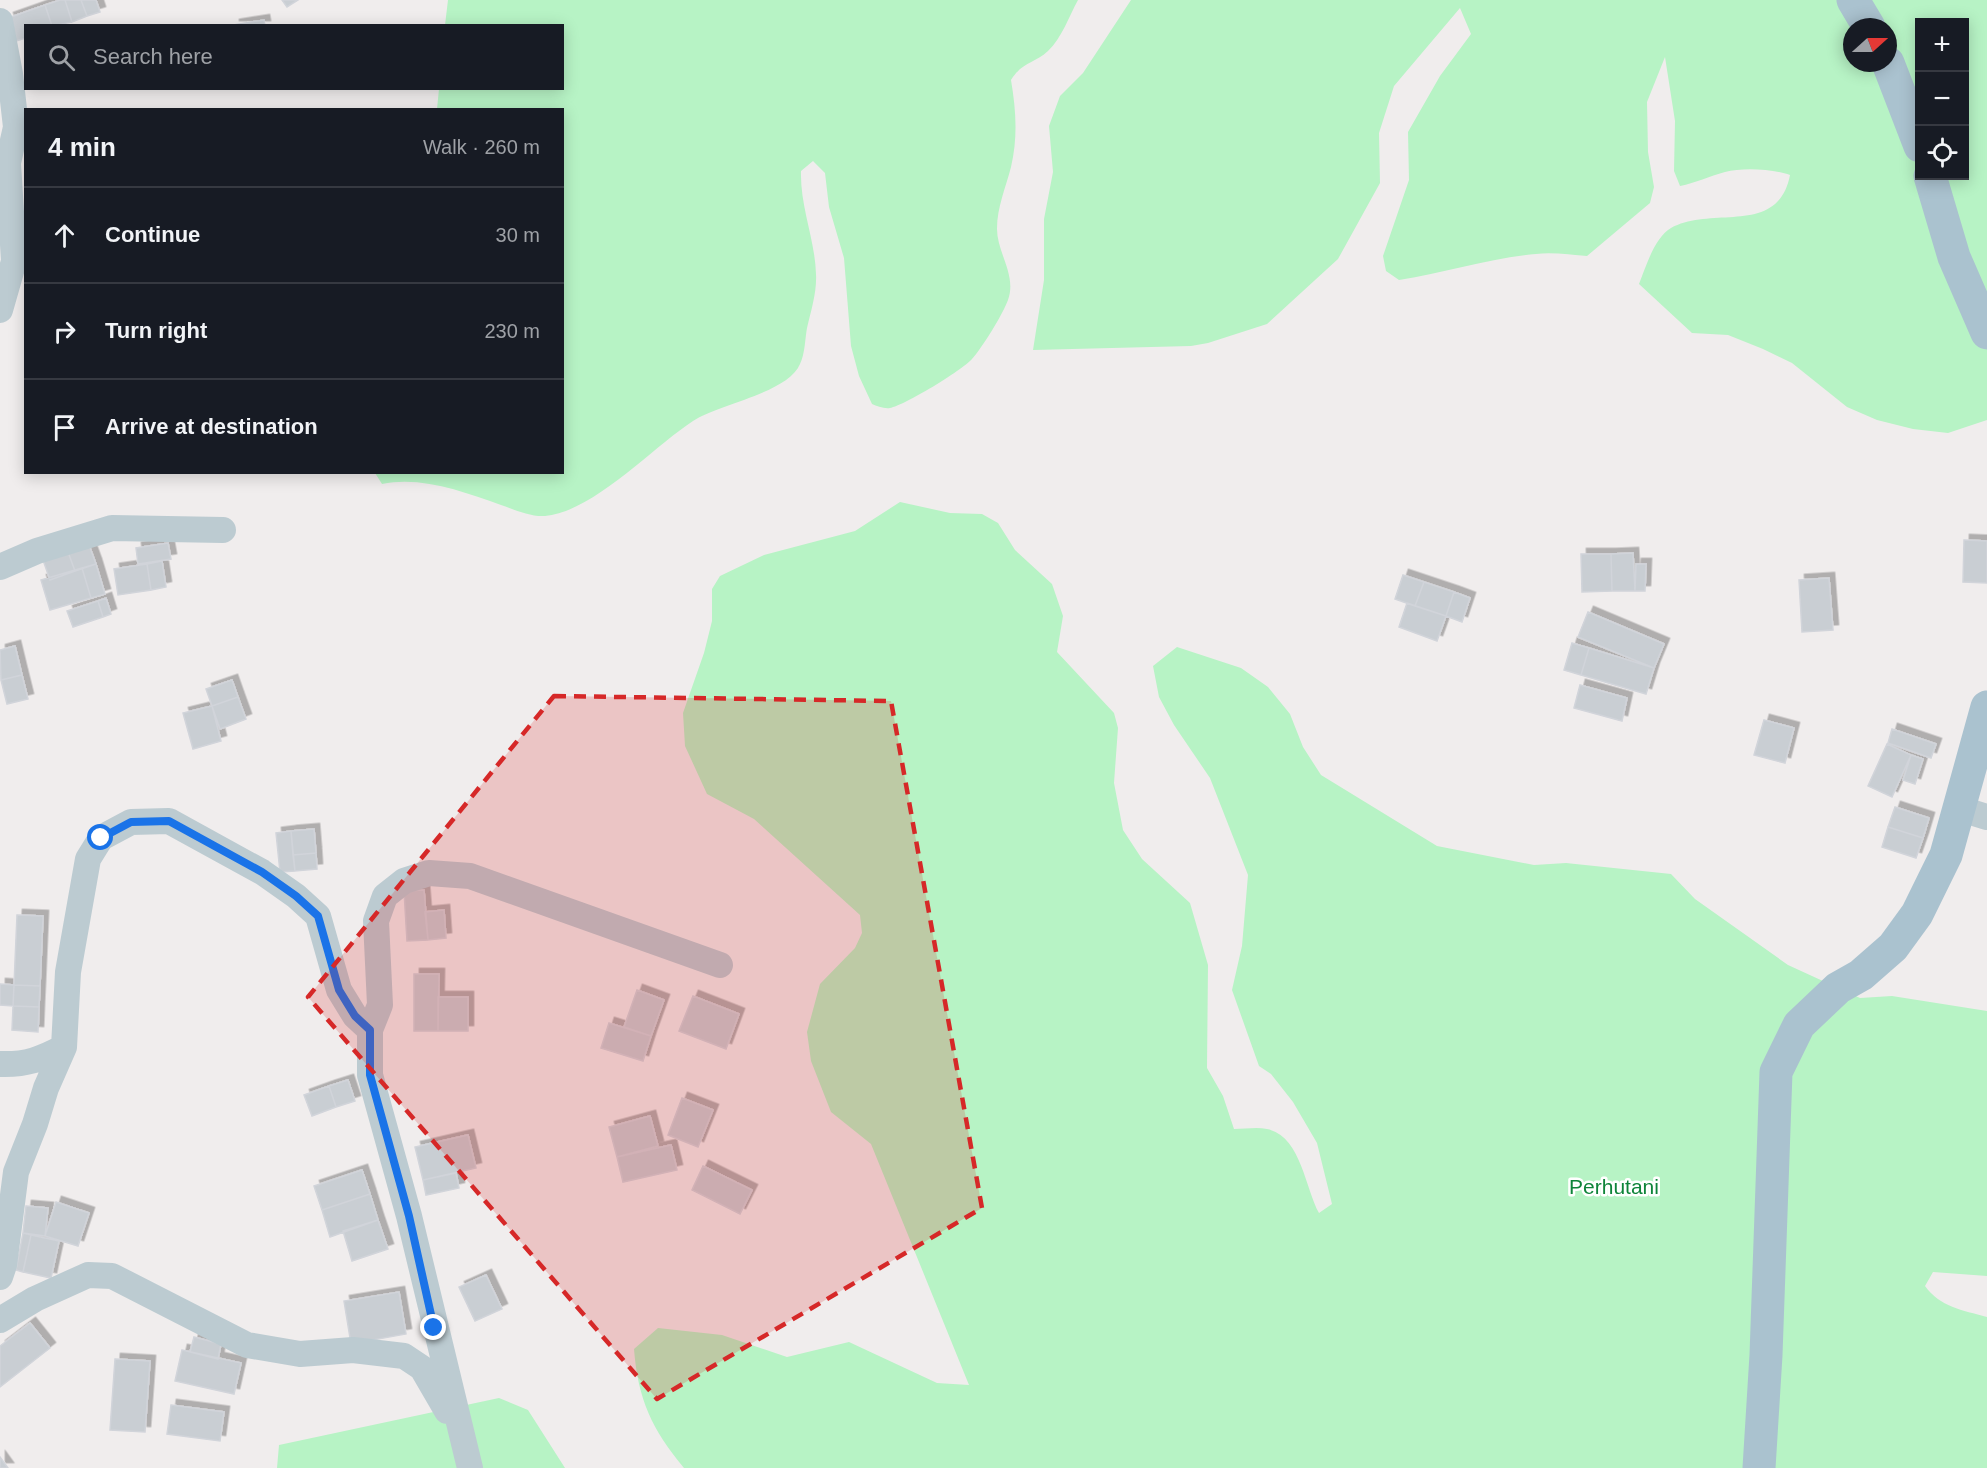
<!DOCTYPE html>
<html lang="en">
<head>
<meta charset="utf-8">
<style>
	:root { --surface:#171b24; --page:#20242c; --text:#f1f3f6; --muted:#9ea1a6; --line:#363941 }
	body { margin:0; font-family:Arial,sans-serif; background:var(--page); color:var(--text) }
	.controls { position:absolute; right:18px; top:18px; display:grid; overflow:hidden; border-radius:0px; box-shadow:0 3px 15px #0003 }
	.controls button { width:54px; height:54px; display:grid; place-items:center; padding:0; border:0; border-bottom:2px solid var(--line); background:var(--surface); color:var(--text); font:30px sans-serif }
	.compass { position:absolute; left:1843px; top:18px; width:54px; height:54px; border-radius:50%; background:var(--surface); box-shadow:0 3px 15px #0003; rotate:69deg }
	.stop { position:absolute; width:18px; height:18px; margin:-14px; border:4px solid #1a73e8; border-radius:50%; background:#fff }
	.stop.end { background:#1a73e8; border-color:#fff; box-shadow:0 2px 6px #0008 }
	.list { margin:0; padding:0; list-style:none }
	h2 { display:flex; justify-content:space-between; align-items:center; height:78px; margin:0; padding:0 24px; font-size:26px }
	h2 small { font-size:20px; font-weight:400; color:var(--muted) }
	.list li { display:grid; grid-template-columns:39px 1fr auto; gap:18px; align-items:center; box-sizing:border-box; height:96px; padding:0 24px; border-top:2px solid var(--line) }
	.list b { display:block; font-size:22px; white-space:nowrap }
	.list em { font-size:20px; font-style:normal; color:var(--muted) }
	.icon { flex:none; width:33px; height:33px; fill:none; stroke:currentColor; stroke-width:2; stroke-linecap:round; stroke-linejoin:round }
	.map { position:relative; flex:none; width:1987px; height:1468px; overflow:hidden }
	.search { position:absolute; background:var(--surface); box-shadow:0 3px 15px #0003; left:24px; top:24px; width:540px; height:66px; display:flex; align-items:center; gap:15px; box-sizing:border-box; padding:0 21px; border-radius:0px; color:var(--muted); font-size:22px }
	.panel { position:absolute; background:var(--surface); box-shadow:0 3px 15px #0003; left:24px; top:108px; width:540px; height:366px; border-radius:0px }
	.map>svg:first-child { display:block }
	.green { fill:#b7f3c5; fill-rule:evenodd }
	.building { fill:#c9ced3; stroke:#d1d4da; stroke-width:1.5; filter:url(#shadow) }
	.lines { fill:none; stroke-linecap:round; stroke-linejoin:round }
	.minor { stroke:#bccbd1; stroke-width:26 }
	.major { stroke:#aac2cf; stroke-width:33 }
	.route { stroke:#1a73e8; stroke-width:8 }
	.marked { fill:#d62828; fill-opacity:0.2; stroke:#d62828; stroke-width:4.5; stroke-dasharray:12 8; stroke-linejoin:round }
	.labels { text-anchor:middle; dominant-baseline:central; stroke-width:5; stroke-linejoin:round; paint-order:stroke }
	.park-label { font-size:21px; fill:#0e8439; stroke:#fff }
</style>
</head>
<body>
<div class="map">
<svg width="1987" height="1468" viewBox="0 0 1987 1468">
	<defs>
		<filter id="shadow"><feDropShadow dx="5.5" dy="-5.5" stdDeviation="0" flood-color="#0004"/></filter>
	</defs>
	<rect width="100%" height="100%" fill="#f0eded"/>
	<path class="green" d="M448,0h630c-9,16 -16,38 -30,51 -14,13 -25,10 -37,29 5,30 7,57 0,87 -5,20 -14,40 -14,62 0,24 20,46 11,71 -5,14 -26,48 -36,59 -11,12 -67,46 -82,49 -6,1 -13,-2 -18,-4l-13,-28 -8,-30 -7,-88 -15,-51 -4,-34 -12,-12 -12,10c-1,36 14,68 15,103 1,18 -5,37 -9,54 -2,11 -2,26 -7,36 -12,29 -81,40 -107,57 -40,26 -100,91 -148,95 -14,1 -30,-6 -44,-11 -38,-13 -78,-29 -119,-21l-7,-11 187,-1v-362l-125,-1 2,-20 123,-1v-62l-117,-1z
		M1131,0h856v420l-39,13 -35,-4 -36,-9 -30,-13 -55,-44 -29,-14 -35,-14 -36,-2 -53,-49c7,-17 15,-46 32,-56 41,-23 107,9 119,-53 -17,-6 -47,-8 -65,-3 -16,4 -29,11 -45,14l-6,-15 1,-50 -10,-64 -18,45 1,50 6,35 -4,16 -63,53c-16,-1 -34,-4 -51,-2 -47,4 -91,19 -137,26l-13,-9 -3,-15 26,-76 -1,-48 32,-56 31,-42 -11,-26 -66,78 -15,47 1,50 -42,76 -71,65 -59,19 -17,3 -158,4 11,-70v-61l9,-47 -4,-46 11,-30 23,-23zM1920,22h44v154h-44zM1852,27h36v36h-36z
		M900,502l50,11 32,1 16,9 17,27 37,34 11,32 -6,36 57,61 4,15 -4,55 9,47 19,29 48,44 18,62 -1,103 16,28 11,33c11,0 23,-2 33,0 34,7 38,59 52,84l13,-9 -15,-61 -24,-41 -22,-28 -12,-8 -27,-76 10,-44 6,-71 -38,-97 -36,-53 -15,-28 -6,-31 24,-19 64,21 27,19 22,27 13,33 18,28 116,71 97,19 32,-2 105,11 24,25 93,66 72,33 32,-2 95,15v265l-54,-4 -8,14c15,21 37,24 62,31v151h-1303c-32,-39 -46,-68 -50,-119l24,-21 64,7 65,22 62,-15 88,41 32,2 -98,-241 -40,-32 -20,-51 -4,-29 13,-48 35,-36 7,-15 -2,-18 -106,-96 -47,-25 -22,-48 -2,-33 21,-60 8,-32v-32l8,-13 44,-21 91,-24z
		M499,1398l29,12 37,58h-288l2,-23z"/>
	<path class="building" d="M60,0h5l7,22 -20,4 -7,-21z
		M65,0h16l6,16 -15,6z
		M81,0h15l4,12 -13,4z
		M282,0h16l-11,7z
		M45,5l7,21h-26v12l-10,3 -8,-23z
		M264,20l1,6h-31v-1z
		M1964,540l23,1v42l-24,-1z
		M168,543l3,16 -33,5 -2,-16z
		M89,545l7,19 -21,7 -7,-19z
		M68,552l7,19 -25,9 -7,-20z
		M1633,553l2,38h-23l-1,-37z
		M1581,554h30l1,37 -30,1z
		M162,561l4,26 -15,3 -4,-26z
		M96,564l9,30 -14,4 -9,-30z
		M147,564l4,26 -33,5 -4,-26z
		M1636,564h10l-1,27h-10z
		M82,568l9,30 -41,12 -9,-30z
		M1403,575l21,7 -9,24 -20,-7z
		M1829,578l4,52 -31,2 -3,-52z
		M1424,582l30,10 -8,24 -31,-10z
		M1454,592l16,6 -8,24 -16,-6z
		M106,598l5,16 -8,3 -5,-16z
		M98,601l5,16 -30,10 -6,-16z
		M1407,603l39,13 -9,25 -38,-14z
		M1588,612l76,32 -10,24 -76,-31z
		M1572,643l17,5 -8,27 -17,-5z
		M15,646l7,29 -21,5 -1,-30z
		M1589,648l65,20 -8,26 -65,-19z
		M22,675l6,24 -21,5 -6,-24z
		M232,680l6,17 -26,9 -6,-17z
		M1580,685l47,13 -5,23 -48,-13z
		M238,697l8,22 -26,10 -8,-23z
		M212,706l9,35 -28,8 -10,-36z
		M1764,720l30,8 -9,35 -31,-8z
		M1892,729l44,15 -5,14 -43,-15z
		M1887,744l24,11 -19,42 -24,-11z
		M1911,755l12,4 -8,25 -12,-4z
		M1895,807l34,11 -6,20 -35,-11z
		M1888,827l35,11 -7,20 -34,-11z
		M314,829l2,24 -23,2 -2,-24z
		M291,831l4,40 -15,1 -4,-39z
		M316,853l1,16 -22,2 -2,-16z
		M424,890l4,50 -21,1 -3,-50z
		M444,910l2,28 -18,2 -3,-28z
		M17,915l26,1 -3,70 -26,-1z
		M414,974h25l-1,57h-24z
		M0,984l14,1 -1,21 -13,-1z
		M14,985l26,1 -1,21 -26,-1z
		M637,990l27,10 -13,36 -27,-9z
		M693,996l46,18 -13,35 -47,-18z
		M438,997h30v34h-30z
		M13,1006l26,1 -1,25 -26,-2z
		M609,1023l42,13 -8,25 -42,-13z
		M348,1080l7,21 -19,6 -7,-21z
		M329,1086l7,21 -24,9 -8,-21z
		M682,1098l31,12 -15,37 -30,-12z
		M650,1116l8,30 -41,11 -8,-30z
		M468,1135l8,33 -53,12 -8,-33z
		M671,1145l6,25 -54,12 -6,-25z
		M703,1166l49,24 -12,24 -48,-24z
		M362,1170l8,24 -48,16 -8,-24z
		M456,1173l3,15 -33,7 -3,-15z
		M370,1194l8,26 -48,17 -8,-27z
		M56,1202l33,11 -11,33 -33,-10z
		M26,1206l22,2 -3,28 -22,-3z
		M378,1220l10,29 -36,12 -9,-30z
		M23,1233l8,2 -8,37 -7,-2z
		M31,1235l28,6 -8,37 -28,-6z
		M486,1275l16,34 -27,12 -16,-34z
		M399,1292l7,42 -55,10 -7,-43z
		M30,1323l20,25 -50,39v-41z
		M194,1337l27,7 -3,15 -28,-7z
		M182,1350l59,13 -7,31 -59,-13z
		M115,1359l35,2 -5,71 -35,-2z
		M171,1405l53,7 -4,29 -53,-7z
		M0,1457l8,11h-8z"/>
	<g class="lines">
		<path class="minor" d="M0,21l10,53 6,53 -8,36 6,98 -14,49
			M0,567l37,-16 75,-23 111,2
			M1961,809l26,8
			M0,1064c26,1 42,-5 64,-17
			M0,1277l4,-12 12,-93 19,-48 11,-36 18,-41 4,-75 20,-113 13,-21 30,-16 38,-1 93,51 34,24 22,20 21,74 16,26 15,14
			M0,1320l35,-21 53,-24 24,1 135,69 53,9 53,-4 51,6 18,12 25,43
			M470,1468l-61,-252 -39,-141v-45l10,-25 -4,-84 9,-25 19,-15 25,-8 41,3 250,89"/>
		<path class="major" d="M1853,0l16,27
			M1888,63l32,83
			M1930,176l24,81 33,76
			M1759,1468l7,-113 10,-283 23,-47 39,-37 23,-13 32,-28 24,-33 29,-59 41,-148"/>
	</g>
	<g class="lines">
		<path class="route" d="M101,838l30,-16 38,-1 93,51 34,24 22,20 21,74 16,26 15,14v45l39,141 25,112"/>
	</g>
	<path class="marked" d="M554,696l337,5 91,507 -325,191 -349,-402z"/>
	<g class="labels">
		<g class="park-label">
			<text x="1614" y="1186">Perhutani</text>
		</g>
	</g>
</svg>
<div class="controls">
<button>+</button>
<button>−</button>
<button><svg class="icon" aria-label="locate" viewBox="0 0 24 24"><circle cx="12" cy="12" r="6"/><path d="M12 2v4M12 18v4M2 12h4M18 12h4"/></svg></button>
</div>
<svg class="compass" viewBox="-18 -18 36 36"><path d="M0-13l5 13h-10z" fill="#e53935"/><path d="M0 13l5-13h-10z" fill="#9ea1a6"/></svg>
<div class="stop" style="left:101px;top:838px"></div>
<div class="stop end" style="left:434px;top:1328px"></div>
<div class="search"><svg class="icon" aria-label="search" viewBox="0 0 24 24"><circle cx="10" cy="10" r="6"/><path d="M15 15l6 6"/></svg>Search here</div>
<section class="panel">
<h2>4 min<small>Walk · 260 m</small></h2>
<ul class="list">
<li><svg class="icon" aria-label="ahead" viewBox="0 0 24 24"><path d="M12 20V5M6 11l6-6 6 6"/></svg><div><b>Continue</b></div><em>30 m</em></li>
<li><svg class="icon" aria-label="right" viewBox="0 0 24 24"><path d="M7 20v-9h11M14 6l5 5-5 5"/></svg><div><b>Turn right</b></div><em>230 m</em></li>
<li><svg class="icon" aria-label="arrive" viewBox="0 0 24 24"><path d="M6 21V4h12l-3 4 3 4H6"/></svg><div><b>Arrive at destination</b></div></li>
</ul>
</section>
</div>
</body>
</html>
